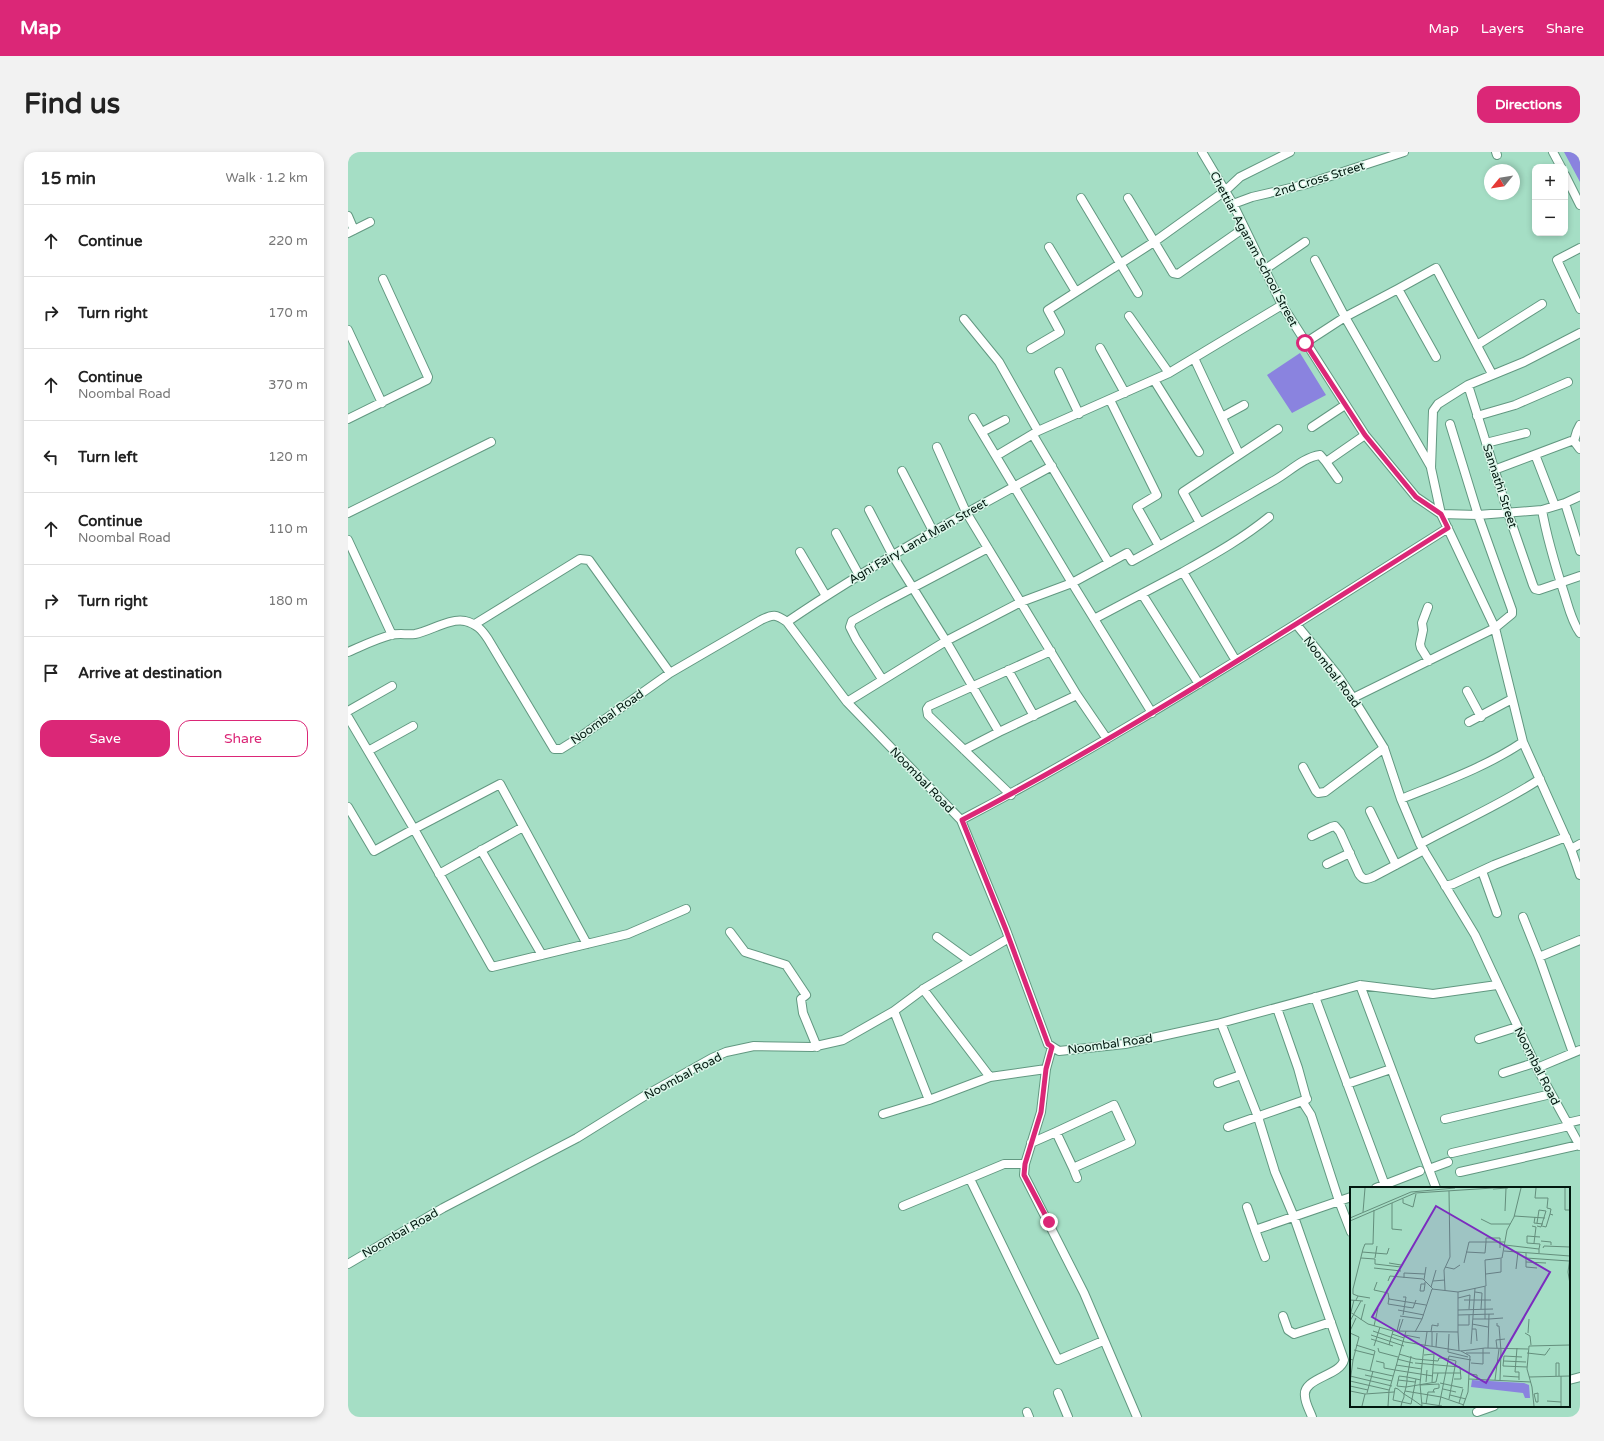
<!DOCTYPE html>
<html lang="en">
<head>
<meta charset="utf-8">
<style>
	:root { --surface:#fff; --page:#f2f2f2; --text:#222; --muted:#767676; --line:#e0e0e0; --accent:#db2777 }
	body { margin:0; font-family:"Varela Round",sans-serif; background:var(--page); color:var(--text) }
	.controls { position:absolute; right:12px; top:12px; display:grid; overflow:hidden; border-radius:8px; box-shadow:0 2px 6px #0003 }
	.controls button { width:36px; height:36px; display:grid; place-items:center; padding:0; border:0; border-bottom:1px solid var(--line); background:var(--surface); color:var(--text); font:20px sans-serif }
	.compass { position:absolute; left:1136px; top:12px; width:36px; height:36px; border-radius:50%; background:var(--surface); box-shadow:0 2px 6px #0003; rotate:240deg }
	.stop { position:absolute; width:12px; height:12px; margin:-9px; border:3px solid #db2777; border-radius:50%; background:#fff }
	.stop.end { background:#db2777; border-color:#fff; box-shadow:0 1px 4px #0008 }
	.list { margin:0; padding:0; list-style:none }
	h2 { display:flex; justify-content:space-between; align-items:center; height:52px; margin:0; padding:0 16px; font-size:17px }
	h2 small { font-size:13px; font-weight:400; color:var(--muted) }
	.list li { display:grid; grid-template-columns:26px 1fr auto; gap:12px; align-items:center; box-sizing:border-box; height:72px; padding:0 16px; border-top:1px solid var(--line) }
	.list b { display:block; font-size:15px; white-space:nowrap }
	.list p { margin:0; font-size:13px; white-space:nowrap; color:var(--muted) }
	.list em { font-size:13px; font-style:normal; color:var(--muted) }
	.actions { display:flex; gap:8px; padding:12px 16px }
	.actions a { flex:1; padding:9px 0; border:1px solid var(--accent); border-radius:12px; text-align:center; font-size:14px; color:var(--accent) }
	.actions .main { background:var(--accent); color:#fff }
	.icon { flex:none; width:22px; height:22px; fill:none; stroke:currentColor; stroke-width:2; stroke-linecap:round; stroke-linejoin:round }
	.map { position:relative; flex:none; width:1232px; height:1265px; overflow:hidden; border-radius:12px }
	header { display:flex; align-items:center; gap:24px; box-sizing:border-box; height:56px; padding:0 20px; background:var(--accent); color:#fff }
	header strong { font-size:19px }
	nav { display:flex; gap:22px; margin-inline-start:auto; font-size:14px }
	.intro { display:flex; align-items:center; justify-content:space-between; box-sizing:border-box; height:96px; padding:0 24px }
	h1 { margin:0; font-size:28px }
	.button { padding:10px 18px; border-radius:12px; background:var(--accent); color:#fff; font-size:14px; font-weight:700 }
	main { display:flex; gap:24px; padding:0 24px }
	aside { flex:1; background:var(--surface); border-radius:12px; box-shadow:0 2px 6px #0003 }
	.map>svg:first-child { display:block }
	.water { fill:#8a83df }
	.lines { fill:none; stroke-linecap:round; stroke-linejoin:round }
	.minor-casing { stroke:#629881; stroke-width:10 }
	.minor { stroke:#fff; stroke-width:8 }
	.route { stroke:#db2777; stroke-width:5 }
	.labels { text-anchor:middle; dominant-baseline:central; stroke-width:3; stroke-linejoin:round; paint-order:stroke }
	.street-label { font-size:12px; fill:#02170f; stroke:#dbf7ea }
	.inset-road { fill:none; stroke:#648e7c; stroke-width:1 }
	.view { fill:#7b2cbf; fill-opacity:0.15; stroke:#7b2cbf; stroke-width:2 }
	.inset-edge { fill:none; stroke:#02170f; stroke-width:2 }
</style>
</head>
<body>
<header>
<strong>Map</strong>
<nav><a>Map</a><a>Layers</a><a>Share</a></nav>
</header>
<div class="intro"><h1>Find us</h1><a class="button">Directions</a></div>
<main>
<aside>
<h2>15 min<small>Walk · 1.2 km</small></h2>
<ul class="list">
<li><svg class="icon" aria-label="ahead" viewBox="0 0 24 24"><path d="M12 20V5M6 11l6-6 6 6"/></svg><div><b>Continue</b></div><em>220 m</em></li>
<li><svg class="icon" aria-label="right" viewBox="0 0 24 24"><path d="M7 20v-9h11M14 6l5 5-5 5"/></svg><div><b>Turn right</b></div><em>170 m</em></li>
<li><svg class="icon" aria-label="ahead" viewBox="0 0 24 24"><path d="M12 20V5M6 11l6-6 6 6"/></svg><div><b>Continue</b><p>Noombal Road</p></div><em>370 m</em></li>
<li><svg class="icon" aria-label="left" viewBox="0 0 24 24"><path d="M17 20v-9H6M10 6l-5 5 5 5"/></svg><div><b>Turn left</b></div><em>120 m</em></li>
<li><svg class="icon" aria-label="ahead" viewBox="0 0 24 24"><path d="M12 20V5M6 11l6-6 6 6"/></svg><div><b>Continue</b><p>Noombal Road</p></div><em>110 m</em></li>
<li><svg class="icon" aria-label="right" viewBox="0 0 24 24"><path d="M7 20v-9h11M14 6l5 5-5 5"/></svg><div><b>Turn right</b></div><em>180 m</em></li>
<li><svg class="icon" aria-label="arrive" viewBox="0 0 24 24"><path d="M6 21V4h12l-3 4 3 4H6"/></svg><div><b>Arrive at destination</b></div></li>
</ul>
<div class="actions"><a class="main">Save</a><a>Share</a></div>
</aside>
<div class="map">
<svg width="1232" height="1265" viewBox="0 0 1232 1265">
	<rect width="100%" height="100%" fill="#a5dec5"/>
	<path class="water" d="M1216,0h16v30z
		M952,201l26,42 -34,18 -25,-38z"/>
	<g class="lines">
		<defs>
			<path id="minor" d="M854,0l31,52 49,101 83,130 51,62 25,17
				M1148,0l1,3
				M1205,0l8,15
				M1217,23l15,30
				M733,46l57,95
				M780,46l45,75 5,1 66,-46
				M885,52l19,-7 51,-12 101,-33
				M0,64l6,14
				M0,81l22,-11
				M701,95l27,45
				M1232,96l-23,12 23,49
				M967,108l30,57 86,150
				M916,118l41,-28
				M1050,137l38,68
				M781,164l40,57
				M616,167l35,43 39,69
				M0,178l34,73
				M1232,181l-56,29 -56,23 -30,19 -5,7 -2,57 10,46 54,114 28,114 48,107 9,26
				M957,191l40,-26 53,-28 38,-21 56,106
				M1129,193l65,-41
				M752,196l25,45
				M683,197l29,-17 -12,-22 106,-68 71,-51 15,-14 50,-25
				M846,206l45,96
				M711,220l20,42
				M806,228l45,72
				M1120,233l40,128 25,72 2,4 4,1 41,-14
				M762,248l47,95 -20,12 22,39
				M1129,264l38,-11 53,-23
				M874,265l22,-12
				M625,266l99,165 80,130
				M0,267l79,-39 1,-3 -45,-98
				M964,275l33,-22
				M634,280l23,-12
				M685,283l76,128
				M1226,289l3,-10 3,-6
				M1226,289l6,8
				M1138,291l40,-10
				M589,295l29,65 111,183 30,44
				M648,304l42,-25 131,-58 113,-68
				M1188,305l19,49
				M1146,318l77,-29h3
				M554,319l32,62
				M990,327l-12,-17 39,-27
				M1217,351l15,48
				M521,358l24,46 53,85 53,91
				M1194,358c5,29 14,58 23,86 4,13 7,26 15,37
				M0,361l143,-71
				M1093,362l37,1 64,-5 23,-7 15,-7
				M852,371l-17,-31 95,-63
				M488,381l23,42
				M0,388l44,95
				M452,400l26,44
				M835,420c30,-17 59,-33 86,-55
				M794,442l57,90
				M1080,455l-6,16 1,7 -3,14 1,4 8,13
				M746,467l89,-47 53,89
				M439,470c85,-58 175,-107 265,-156
				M127,472l105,-65 9,1 81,113
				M948,472l152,-96
				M0,500c14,-6 28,-13 43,-17 8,-2 16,0 24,-1 16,-3 34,-16 50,-13 12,3 17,9 23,18l66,110h7l16,-10 93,-66 91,-53c12,-6 15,-6 26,2l60,80 114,118c115,-60 225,-128 335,-196l43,53 14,21 31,50 17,51 19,45 55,91 62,133 43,78
				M660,518l26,46
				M534,527l-26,-40 -6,-12 2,-6 30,-17 106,-56
				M1119,539l14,26
				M1005,546l142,-70 17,-14v-4l-34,-95 -28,-91
				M499,550l99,-61 75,-39 51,-19 55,-30 5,8c48,-26 96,-54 143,-81 14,-8 29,-23 45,-25l6,7
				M0,559l44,-25
				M0,565l66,112 86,-45 87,160
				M1121,570l43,-23
				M616,598l35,-18 78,-37
				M20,599l45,-25
				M955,615l13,24 2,2 7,-1 59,-44
				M663,643l-83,-80 -1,-6 2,-3 122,-55
				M1053,647c42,-17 85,-32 122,-57
				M0,655l26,44 40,-22 78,138 136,-33 58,-25
				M1022,659l26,54
				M613,668l45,110 42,114 11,7 66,-7 92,-20 143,-39 73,9 64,-9
				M964,684l19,-9 4,-1 5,6 19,42c4,6 7,6 14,3l51,-27
				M1072,692c40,-22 82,-40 120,-65
				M1223,697l9,-5
				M133,698l61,105
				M979,712l23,-11
				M1134,719l15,42
				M91,722l84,-47
				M1097,734l8,-2 41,-19 72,-28
				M1175,765l16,40 34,96
				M382,780l15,20 41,13 20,30 -5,4 2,14 14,34
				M589,785l33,24
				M1191,805l41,-17
				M1012,833l76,203
				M575,837l67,88
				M967,845l71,191
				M929,856l21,60 8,29 1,2 -5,2
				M546,859l35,89
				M873,871l37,94 17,55 19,45 50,143c-4,16 -42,18 -39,36 0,7 5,15 7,21
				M1131,887l38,-12
				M704,895l-6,22 -5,43 -16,52 -1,11 60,118 53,124
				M1189,916l43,-18
				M1155,921l31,-10
				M870,931l23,-8
				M999,932l44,-15
				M535,962l46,-14 61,-23 56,-8
				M1097,967l106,-25
				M1219,971l13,-3
				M880,975l74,-26 9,14 28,86 12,31
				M683,991l25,-11 17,36 58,-26 -17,-37 -58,27
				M1104,1001l117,-27
				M725,1016l4,10
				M1081,1017l19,-7
				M1112,1020l119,-27
				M622,1027l88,181 45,-19
				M1028,1036l44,-17
				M555,1054l101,-42h21
				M899,1055l8,23
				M917,1105l-10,-27 96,-33
				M0,1112l95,-56 134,-70 69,-43 66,-37 14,-6 28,-6 58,1 31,-7 51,-29 31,-23 84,-50
				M935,1164l5,14 6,4 37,-12
				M1221,1228l11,-3
				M710,1241l10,24
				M679,1260l2,5
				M1129,1260l17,-6"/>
		</defs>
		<use href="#minor" class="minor-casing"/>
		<use href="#minor" class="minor"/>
	</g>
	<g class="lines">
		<path class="route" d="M701,1070l-25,-47 1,-11 16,-52 5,-43 6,-22 -4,-3 -42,-114 -44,-110c167,-87 326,-191 486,-292l-7,-14 -25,-17 -51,-62 -60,-92"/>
	</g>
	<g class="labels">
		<g class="street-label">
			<text transform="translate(971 27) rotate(-17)">2nd Cross Street</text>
			<text transform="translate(906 97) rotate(62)">Chettiar Agaram School Street</text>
			<text transform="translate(1152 334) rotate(72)">Sannathi Street</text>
			<text transform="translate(570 389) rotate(-30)">Agni Fairy Land Main Street</text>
			<text transform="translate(984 520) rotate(53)">Noombal Road</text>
			<text transform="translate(259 565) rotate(-35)">Noombal Road</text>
			<text transform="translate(574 628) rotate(46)">Noombal Road</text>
			<text transform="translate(762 892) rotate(-8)">Noombal Road</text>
			<text transform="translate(1189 914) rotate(63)">Noombal Road</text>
			<text transform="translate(335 924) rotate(-28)">Noombal Road</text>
			<text transform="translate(52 1081) rotate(-30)">Noombal Road</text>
		</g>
	</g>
	<g transform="translate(1002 1035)">
		<rect width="220" height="220" fill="#a5dec5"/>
		<path d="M122,193l52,3 5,2 1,13h-5l-2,-5 -52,-6z" fill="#8a83df"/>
		<path class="inset-road" d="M186,1l-1,10h13l-1,10 4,1 -1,5 3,1M215,1v22h5M143,2l15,-1M53,12v4l10,4 3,-13M42,16v26l10,1M155,24l1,-23M13,25l2,-24M164,29l31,2M185,30l-1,6 9,1M0,31l61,-26 44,-4M131,32l10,5h19M0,34l65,-28 78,-5M187,36l2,-13 7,1 -5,16 -4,-1M182,39l4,1 -2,16M192,39l4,1 4,-13M191,54l10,1v3M155,58l34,4v4M193,61l1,-2 26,1M189,62l1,-5 -13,-1v-7l13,1M154,64l66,5M12,65l25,2 2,-6M116,65l19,1 1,-11h14v6M176,66v5l43,3M220,70l-2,15 2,12M11,71l14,1v5M25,71l2,-12M176,71v9l11,1M176,75l20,1M39,76l12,2M114,76l5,-21h17v-4h14v4h5M25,77l26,3M95,80l9,2 6,-4M24,81l27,3M166,82l2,-17M136,87l15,-2v-13M54,91v-5l21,1M74,93l2,-13M38,94l2,-5 33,3 10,10M83,94l12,-1M27,95l-3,8 14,3 1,6 37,6M75,97l-1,7h-4l1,-7h4v-2M81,100l5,-17M135,100v32M95,103l-1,-20 6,-13 -1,-66M125,105l7,1 -1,16M8,109l12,2M39,111l-1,6 25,4 3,-8M108,111l12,-3 -1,14M0,113l13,1M6,113l2,-4 -5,-2v-5l10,-40 2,-5h8l1,-34M114,113h27M48,123l26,5M108,123l35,-1M0,125l18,12 25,7 65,1v-40l28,-6 -1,-26 17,-2 5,-28 7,-13 7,-29M1,125l3,-12M53,128l3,-18h-3M108,128l36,-1M50,129l22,3M123,132h16M139,132l14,-1M11,133l4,-16M0,134l11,-20M147,136v3h2l2,25 -1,29M122,137l16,3M108,138h11v-10M24,139l4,-18M122,142h4l1,12M0,144l6,-13M23,144l32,11 56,9 9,5 -2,36 -5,14M47,144l3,-12M49,144l4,-12M65,145l7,-13 10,-30 26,3M81,145l1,-7 6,1v-3M108,145l1,19M0,146l9,4 -6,23 -3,-1M175,146l5,3 1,9M178,146l1,-14M42,147l12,4M99,147l-1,18 20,5M21,148l33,11M55,148l15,3M21,152l22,7M121,157l4,-56M6,158l19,6 -5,20M39,158l4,-14M24,159l6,-19M75,159l2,-14M82,159v-14M86,160l1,-14M28,161l1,4 19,5M138,161l1,-34M147,161l-1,-8 9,-1M167,161l-2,24h4v8M4,163l20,5M111,164l24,-3 43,1M116,166h24M177,166l18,2 5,-7M49,167l17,5 22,2 1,-3h5l12,3M74,168l10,-1 -2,28M61,169l-2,11 -2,10v4l-1,6 -9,-1 2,-10 8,1 14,3M172,170l-18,-1 -1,10 24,1M47,172l16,4M26,174l8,2v5l11,2M154,174l22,1M65,176l45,4M121,176l12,1v-16M209,176v13M46,178l26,4M7,181l36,8M45,183l38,6M88,186h23M120,187l7,1v5M15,188l27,6M0,189l42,10M153,189l16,1M206,189v-13h3M211,189v30M179,190l41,-1M104,192h7l-1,-12M119,192l62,3M48,193l17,2M145,193l4,-31M0,194l39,9M76,195l1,-12M0,196l3,-23M90,196l23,5M70,198l19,-1v4l-5,1 -1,3M0,199l18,4M93,202l13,3M0,204l15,3M55,204l36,6 23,8M17,206l6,-22M188,206v9h-2l-2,-8zM100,208l16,4M99,212l7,-38M197,214l14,1M72,216l20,3M109,216l4,-14M76,217l2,-12h7M12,219l3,-12 29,-2M38,219l1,-15 17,-60M51,219l1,-4 9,2 5,-25M72,219l-10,-7 -8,-5 -6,-5 -3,-1 -2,12 9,2 2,-5v-3l1,-3 1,-4 30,-5 2,-9h-5M72,219l-2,-22 4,-38M89,219l10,-50 22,4M184,219l-2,-19 -5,-18 2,-23 41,-1"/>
		<path class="view" d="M86,19l114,66 -64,111 -114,-66z"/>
		<rect width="220" height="220" class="inset-edge"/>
	</g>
</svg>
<div class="controls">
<button>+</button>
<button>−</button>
</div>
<svg class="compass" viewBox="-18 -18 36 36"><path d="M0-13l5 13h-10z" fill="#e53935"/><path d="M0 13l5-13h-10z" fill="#767676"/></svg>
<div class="stop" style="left:957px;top:191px"></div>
<div class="stop end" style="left:701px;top:1070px"></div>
</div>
</main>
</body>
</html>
